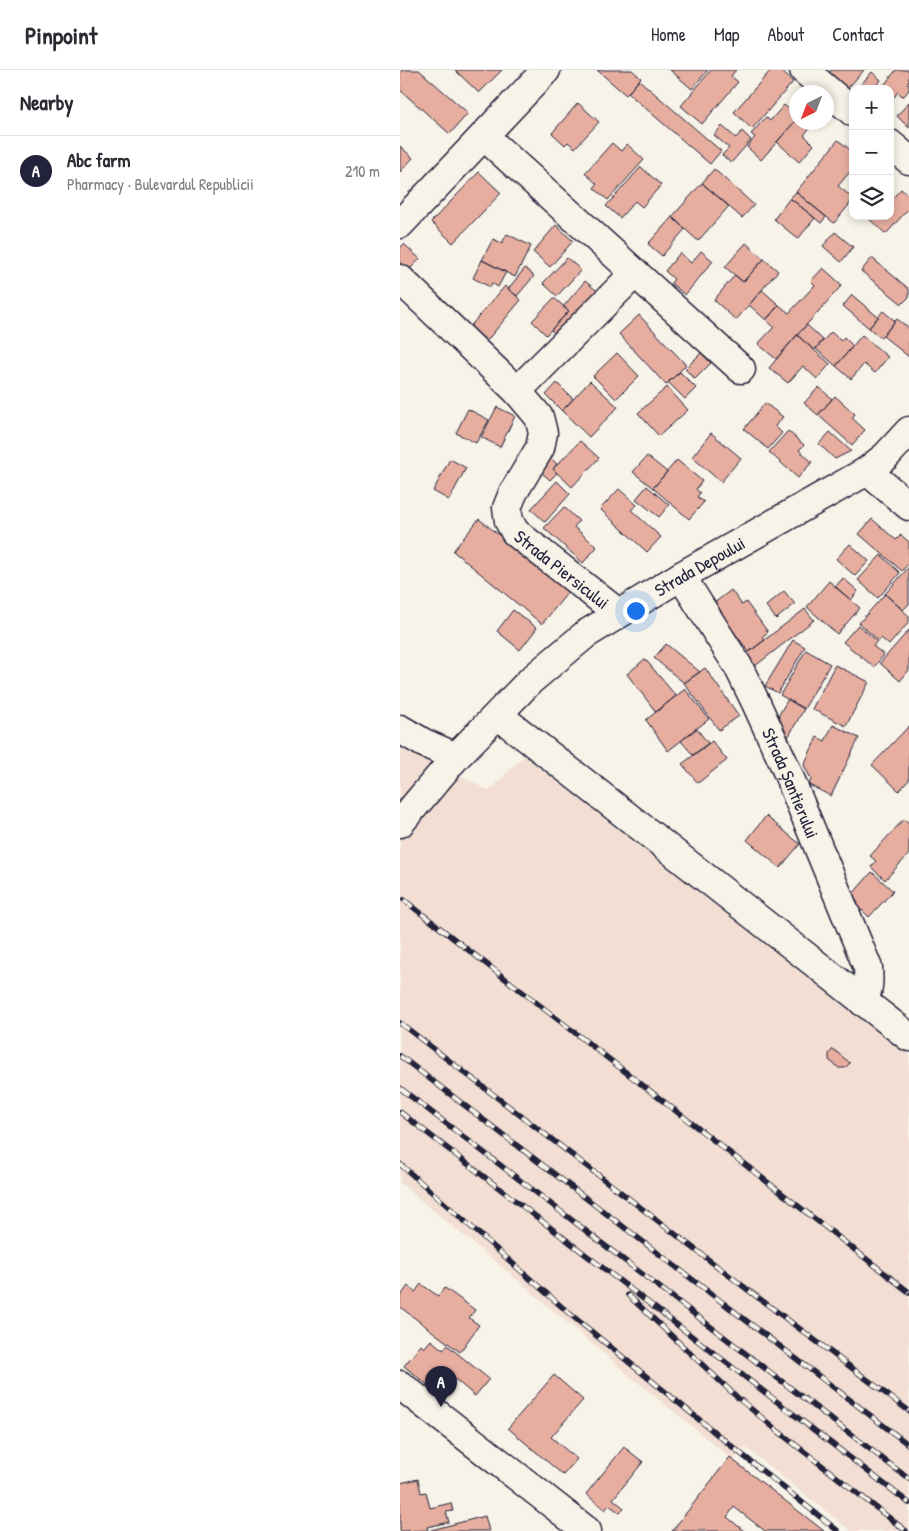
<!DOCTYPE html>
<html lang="en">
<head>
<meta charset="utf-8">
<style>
	:root { --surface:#fff; --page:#f2f2f3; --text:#2b2b33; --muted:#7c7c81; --line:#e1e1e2; --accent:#22223b }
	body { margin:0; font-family:"Patrick Hand",sans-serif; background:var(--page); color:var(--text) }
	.controls { position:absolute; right:15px; top:15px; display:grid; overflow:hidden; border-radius:10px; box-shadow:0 2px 8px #0003 }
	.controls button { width:45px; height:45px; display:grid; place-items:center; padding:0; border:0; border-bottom:1px solid var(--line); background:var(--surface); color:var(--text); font:25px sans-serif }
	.compass { position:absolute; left:389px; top:15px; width:45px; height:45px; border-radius:50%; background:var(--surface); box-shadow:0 2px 8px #0003; rotate:222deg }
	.you { position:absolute; left:235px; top:540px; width:18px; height:18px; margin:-12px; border:4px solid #fff; border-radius:50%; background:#1a73e8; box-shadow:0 0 0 8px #1a73e833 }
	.badge { display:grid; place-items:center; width:32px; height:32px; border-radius:50%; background:var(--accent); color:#fff; font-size:16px; font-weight:700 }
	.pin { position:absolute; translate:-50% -41px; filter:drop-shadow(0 1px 2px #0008) }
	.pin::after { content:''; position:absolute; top:26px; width:18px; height:15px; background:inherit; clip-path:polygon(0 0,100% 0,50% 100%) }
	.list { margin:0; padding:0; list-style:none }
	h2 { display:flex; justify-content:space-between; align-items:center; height:65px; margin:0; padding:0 20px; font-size:21px }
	h2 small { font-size:16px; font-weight:400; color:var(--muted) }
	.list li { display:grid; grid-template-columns:32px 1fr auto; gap:15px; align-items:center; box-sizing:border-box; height:70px; padding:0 20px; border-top:1px solid var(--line) }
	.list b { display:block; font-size:19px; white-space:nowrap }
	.list p { margin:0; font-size:16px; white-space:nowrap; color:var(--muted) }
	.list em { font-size:16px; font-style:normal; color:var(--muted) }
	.icon { flex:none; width:28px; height:28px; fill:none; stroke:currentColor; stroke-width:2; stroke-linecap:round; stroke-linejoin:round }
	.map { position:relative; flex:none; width:509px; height:1461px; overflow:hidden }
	header { display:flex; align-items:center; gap:30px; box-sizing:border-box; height:70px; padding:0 25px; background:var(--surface); border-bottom:1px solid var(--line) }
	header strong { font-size:24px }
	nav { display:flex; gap:28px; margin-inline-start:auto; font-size:18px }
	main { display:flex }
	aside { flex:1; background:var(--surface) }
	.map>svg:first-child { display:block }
	.built { fill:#f2ded2 }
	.building { fill:#e7aea0; stroke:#22223b }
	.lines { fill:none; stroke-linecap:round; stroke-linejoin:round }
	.minor-casing { stroke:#22223b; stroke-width:31 }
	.major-casing { stroke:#22223b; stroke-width:31 }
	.minor { stroke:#f7f3e8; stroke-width:28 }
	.major { stroke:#f7f3e8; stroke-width:28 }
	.rail-casing { stroke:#22223b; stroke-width:5.5 }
	.rail { stroke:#f7f3e8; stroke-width:4; stroke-dasharray:11; stroke-linecap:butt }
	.labels { text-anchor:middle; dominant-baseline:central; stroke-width:4; stroke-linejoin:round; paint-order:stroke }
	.street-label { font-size:18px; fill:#22223b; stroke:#f7f3e8 }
</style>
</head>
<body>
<header>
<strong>Pinpoint</strong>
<nav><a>Home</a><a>Map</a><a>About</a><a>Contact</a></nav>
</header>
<main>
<aside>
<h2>Nearby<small></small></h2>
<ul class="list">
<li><span class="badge">A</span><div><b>Abc farm</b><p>Pharmacy · Bulevardul Republicii</p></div><em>210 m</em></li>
</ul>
</aside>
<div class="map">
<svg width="509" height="1461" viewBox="0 0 509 1461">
	<rect width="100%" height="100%" fill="#f7f3e8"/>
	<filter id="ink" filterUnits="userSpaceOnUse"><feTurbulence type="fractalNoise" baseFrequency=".02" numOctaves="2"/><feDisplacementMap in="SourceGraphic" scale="10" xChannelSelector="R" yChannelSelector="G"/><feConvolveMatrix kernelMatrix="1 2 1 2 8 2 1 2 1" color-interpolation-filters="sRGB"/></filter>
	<g filter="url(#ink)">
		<path class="built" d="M0,674l89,47 35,-35 385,298v477h-58l-106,-84 -12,13 -109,-89 -104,-89 -120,-99z"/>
		<path class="building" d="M2,0h17l49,43 -18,21 -50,-44v-17z
			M55,0h47l-23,23z
			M197,0h35l9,8 -15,17z
			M270,0h38l-16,19z
			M311,0h25l-5,6 7,6 -36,42 -21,-18z
			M371,0h9l13,12 -41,47 -18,-17z
			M432,0h32l-16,18 -19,-16z
			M496,0h13v11l-2,2 2,1v6l-6,7 -5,-5 -8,10v-13h-9z
			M472,2l9,8 -8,9h-16z
			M239,10l82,71 -11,13 -82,-71z
			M509,32v26l-12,-12z
			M178,33l21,19 -24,26 -7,-6 -3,3 -13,-12z
			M384,35l13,11v3l-36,41 -14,-13 8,-10 -4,-3 15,-17 4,4z
			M397,49v3h18l-11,13 10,10 -15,17 -22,-20z
			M322,56l14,12 6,-7 9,9 -20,23 -9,-8 7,-7 -15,-13z
			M438,70l15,12v16l-15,18 15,12v2l-19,23 -38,-31z
			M212,73l9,8 6,-7 17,16 -36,40 -14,-12 3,-4 -12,-11z
			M0,76l13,12 -13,14z
			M241,97l20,18 -19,22 -7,-6 -15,17 -14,-12z
			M314,99l40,36 -12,13 -40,-35z
			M79,102l22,21 -48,50 -22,-21z
			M302,113l27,23 -31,35 -26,-24z
			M501,119l8,7v12l-23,26 -18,-16 2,-2h20v-15z
			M396,122l30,25 -5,6 -31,-25z
			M390,128l25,20 -17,21 -24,-20z
			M272,147l13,12 -23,27 -14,-12z
			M156,155l17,16 -23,26 -17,-15z
			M435,162l18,15 -12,15 -18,-16z
			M107,164l24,12 -16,31 -33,-17 11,-21 9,4z
			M346,173l18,16 -21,23 -18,-15z
			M4,174l16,15 -13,13 -7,-7v-17z
			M301,181l12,10 -28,34 -14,-12 3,-4 -9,-8 15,-18 11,10z
			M167,188l14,12 -24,26 -14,-13z
			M472,188l37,31v8l-7,7 -41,-33z
			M364,189l14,12 -42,49 -22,-20 21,-25 8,7z
			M82,190l24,12 -8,15 -6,-4 -2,4 -17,-9z
			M125,198l9,8 -17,20 -9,-7z
			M423,198l19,17 -66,74 -18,-15 16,-17 -8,-7 13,-15 10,8 26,-28 -4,-4z
			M185,211l17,14 -41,44 -10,-9 18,-19 -6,-4z
			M105,216l16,14 -37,44 -17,-14z
			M362,220l17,15 -13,15 -17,-15z
			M452,225l26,22 -9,11 -26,-22z
			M154,228l15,13 -23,24 -14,-14z
			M483,241l12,10 -14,17 -12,-10z
			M239,245l47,50 -20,20 -47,-51z
			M497,249l12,9v29l-26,-21z
			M407,255l16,15 -9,10 -17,-15z
			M431,262l10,9 3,-4 9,9 -17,20 -20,-17z
			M397,265l33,29 -13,15 -14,-13 -15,17 -19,-15z
			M462,265l26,22 -13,16 -11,-9 -13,15 -15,-13z
			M217,283l22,23 -23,23 -23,-23z
			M301,283l10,10 -16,16 -10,-10z
			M280,302l16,16 -11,11 -17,-17z
			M190,311l28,26 -29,30 -27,-26z
			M157,313l16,16 -11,12 -16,-16z
			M267,317l21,23 -29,26 -21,-23z
			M419,317l13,12 -14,16 -14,-12z
			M435,326l20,18 -3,4 13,12 -13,15 -34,-30z
			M365,333l18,14 -8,9 7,7 -14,16 -24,-20z
			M97,337l18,9 -15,31 -19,-10z
			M68,339l21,11 -13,23 -20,-10z
			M388,361l16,14 -5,5 13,12 -14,16 -29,-26z
			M430,362l21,19 -16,8 -16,-15z
			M311,363l30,25 -20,24 -29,-25z
			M180,371l19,17 -27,29 -19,-18z
			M145,383l12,11 -4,5 4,4 -7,7 -17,-15z
			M247,386l20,16 -14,16 -20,-16z
			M50,389l16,9 -17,32 -16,-9z
			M277,390l25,21 -6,8 4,4 -3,4 7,5 -15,17 -36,-31z
			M157,411l13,13 -25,28 -14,-13z
			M247,416l22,19 -10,12 -23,-18z
			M219,419l18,16 -6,5 30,27 -14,15 -47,-43z
			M164,437l15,14 -5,6 23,20 -14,16 -39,-35z
			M79,449l90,72 -27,33 -89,-73z
			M472,449l24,21 5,-5 8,7v21l-7,8 -43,-37z
			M450,474l19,17 -14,15 -19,-17z
			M481,485l19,18 -22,25 -20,-18z
			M509,497v37l-6,6 -18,-16z
			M443,508l15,13 -7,9 -16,-13z
			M429,511l31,27 -23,26 -30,-27z
			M331,520l11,15 4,-3 22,30 -6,5 3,3 -16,12 -36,-48z
			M384,521l11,13 -19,15 -10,-13z
			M485,524l24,22v6l-20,23 -8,-7 -2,3 -20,-18z
			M405,539l9,11 -64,50 -9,-12z
			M113,540l24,18 -17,22 -23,-19z
			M458,555l19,16 -4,5 11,9 -10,12 -31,-25z
			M509,560v40l-9,11 -20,-18z
			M393,570l12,7 -27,46 -13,-7z
			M266,574l34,28 -16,11 -30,-25z
			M406,580l24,14 -26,45 -24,-14z
			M245,589l31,37 -20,16 -29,-38z
			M435,595l34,17 -23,44 -34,-17z
			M305,598l34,48 -20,14 -35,-47z
			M285,619l24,30 -41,32 -22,-31z
			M388,629l16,10 -18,32 -10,-21z
			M433,655l26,13 -28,58 -22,-11 2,-6 -7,-14 13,-28 8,4z
			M509,656v54l-10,11 -27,-26z
			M296,658l12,15 -15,12 -12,-14z
			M312,671l15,19 -29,23 -16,-19z
			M366,746l34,28 -20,24 -33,-28z
			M504,749l5,4v31l-24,26 -14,-13 5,-6 -6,-5z
			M472,802l21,19 -24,26 -7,-7 -5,5 -7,-18z
			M433,979l17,14 -5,5h-6l-10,-8v-6z
			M21,1214l17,12 7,-8 30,22 -6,8 10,7 -19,27 -60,-45v-10l8,-11 7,6z
			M31,1270l12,10 4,-5 42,34 -14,17 -25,-21 -14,17 -32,-26 17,-21 3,3z
			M154,1305l29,25 -32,37 26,22 -14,16 -55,-47z
			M224,1377l19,15 -30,37 11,9 -4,5 -11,-8 -4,5 -19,-16z
			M330,1387l3,3 91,71h-59l-31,-24 -7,10 17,14h-72z
			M18,1409l3,14 5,-1 4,16 21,-5 2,8 -7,1 3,10 -22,5 1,3 -28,1v-48z
			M85,1446l4,15h-58v-1z"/>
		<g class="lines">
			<defs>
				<g id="minor">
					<path d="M404,0l49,42"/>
					<path d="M84,66l257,233"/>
					<path d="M490,74l19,16"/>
					<path d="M0,154l146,-154"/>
					<path id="s1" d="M0,209l117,112 22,26 4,16 -3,15 -27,45 -6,15 2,13 6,11 103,81"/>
					<path d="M117,321l118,-118"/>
					<path d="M467,401l42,35"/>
					<path id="s2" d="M281,506l57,90 18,37 28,61 84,204c1,13 1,22 -5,34"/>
					<path d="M98,645l411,322"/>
					<path d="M0,659l24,14 32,14"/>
					<path id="s3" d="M0,753l56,-66 74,-76 56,-47 95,-58 186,-105 19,-15 23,-25"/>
				</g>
				<path id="major" d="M0,1315l187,146"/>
			</defs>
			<use href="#minor" class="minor-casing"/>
			<use href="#major" class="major-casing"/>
			<use href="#minor" class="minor"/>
			<use href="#major" class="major"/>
			<defs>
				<path id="rail" d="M4,830l505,392
					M0,953l352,270 157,118
					M0,986l509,389
					M0,1018l509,391
					M0,1042l509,391
					M0,1094l170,150 170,139 98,78
					M228,1225l110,103 41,34 127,99"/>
			</defs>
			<use href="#rail" class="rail-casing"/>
			<use href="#rail" class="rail"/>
		</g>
	</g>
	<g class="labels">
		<g class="street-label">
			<text stroke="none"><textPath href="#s3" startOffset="398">Strada Depoului</textPath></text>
			<text stroke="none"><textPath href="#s1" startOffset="382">Strada Piersicului</textPath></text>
			<text stroke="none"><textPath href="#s2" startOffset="235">Strada Șantierului</textPath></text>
		</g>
	</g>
</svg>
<div class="controls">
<button>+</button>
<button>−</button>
<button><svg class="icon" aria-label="layers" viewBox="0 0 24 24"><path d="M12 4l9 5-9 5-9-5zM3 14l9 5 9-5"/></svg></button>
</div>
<svg class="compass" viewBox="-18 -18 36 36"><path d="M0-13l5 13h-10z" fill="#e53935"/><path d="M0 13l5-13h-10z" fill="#7c7c81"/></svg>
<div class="you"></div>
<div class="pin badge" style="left:41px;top:1337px">A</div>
</div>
</main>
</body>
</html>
